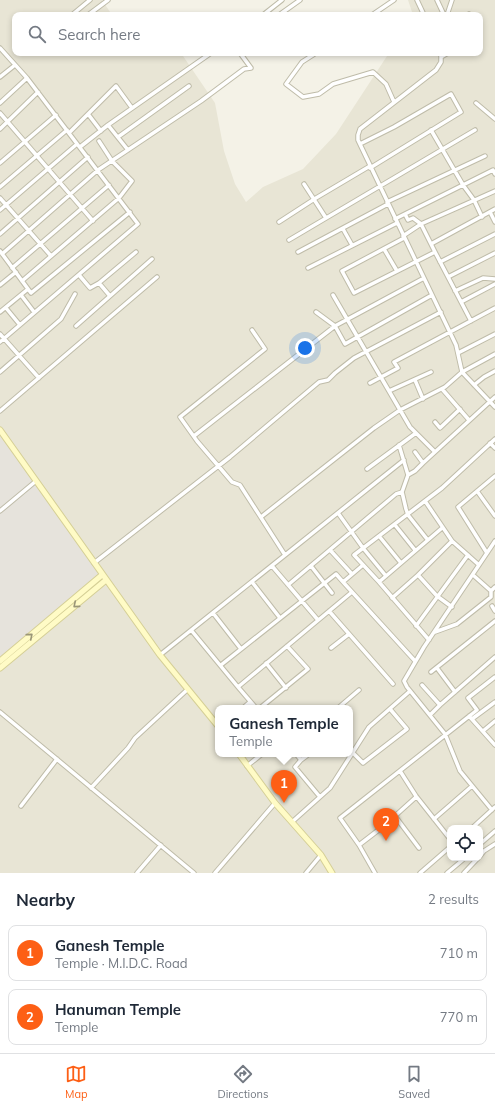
<!DOCTYPE html>
<html lang="en">
<head>
<meta charset="utf-8">
<style>
	:root { --surface:#fff; --page:#f2f2f3; --text:#1f2937; --muted:#747a83; --line:#e0e1e3; --accent:#fd5f15 }
	body { margin:0; font-family:Mulish,sans-serif; background:var(--page); color:var(--text) }
	.controls { position:absolute; right:12px; bottom:12px; display:grid; overflow:hidden; border-radius:8px; box-shadow:0 2px 6px #0003 }
	.controls button { width:36px; height:36px; display:grid; place-items:center; padding:0; border:0; border-bottom:1px solid var(--line); background:var(--surface); color:var(--text); font:20px sans-serif }
	.you { position:absolute; left:305px; top:348px; width:14px; height:14px; margin:-10px; border:3px solid #fff; border-radius:50%; background:#1a73e8; box-shadow:0 0 0 6px #1a73e833 }
	.badge { display:grid; place-items:center; width:26px; height:26px; border-radius:50%; background:var(--accent); color:#fff; font-size:13px; font-weight:700 }
	.pin { position:absolute; translate:-50% -33px; filter:drop-shadow(0 1px 2px #0008) }
	.pin::after { content:''; position:absolute; top:21px; width:14px; height:12px; background:inherit; clip-path:polygon(0 0,100% 0,50% 100%) }
	.popup { position:absolute; left:215px; top:705px; width:138px; height:52px; box-sizing:border-box; display:grid; place-content:center; border-radius:8px; background:var(--surface); filter:drop-shadow(0 1px 3px #0005); font-size:13px; white-space:nowrap; color:var(--muted) }
	.popup b { font-size:15px; color:var(--text) }
	.popup::after { content:''; position:absolute; left:50%; top:100%; margin-left:-8px; border:8px solid transparent; border-top-color:var(--surface) }
	.list { margin:0; padding:0; list-style:none }
	h2 { display:flex; justify-content:space-between; align-items:center; height:52px; margin:0; padding:0 16px; font-size:17px }
	h2 small { font-size:13px; font-weight:400; color:var(--muted) }
	.list li { display:grid; grid-template-columns:26px 1fr auto; gap:12px; align-items:center; box-sizing:border-box; height:56px; margin:0 8px 8px; padding:0 8px; border:1px solid var(--line); border-radius:8px }
	.list b { display:block; font-size:15px; white-space:nowrap }
	.list p { margin:0; font-size:13px; white-space:nowrap; color:var(--muted) }
	.list em { font-size:13px; font-style:normal; color:var(--muted) }
	.icon { flex:none; width:22px; height:22px; fill:none; stroke:currentColor; stroke-width:2; stroke-linecap:round; stroke-linejoin:round }
	.map { position:relative; flex:none; width:495px; height:873px; overflow:hidden }
	.search { position:absolute; background:var(--surface); box-shadow:0 2px 6px #0003; left:12px; right:12px; top:12px; height:44px; display:flex; align-items:center; gap:10px; box-sizing:border-box; padding:0 14px; border-radius:8px; color:var(--muted); font-size:15px }
	.sheet { height:180px; background:var(--surface) }
	nav { display:flex; justify-content:space-around; align-items:center; box-sizing:border-box; height:56px; border-top:1px solid var(--line); background:var(--surface); font-size:11px; color:var(--muted) }
	nav a { display:grid; justify-items:center; gap:2px }
	nav .on { color:var(--accent) }
	.map>svg:first-child { display:block }
	.residential { fill:#e8e5d5; fill-rule:evenodd }
	.industrial { fill:#e6e3dc }
	.lines { fill:none; stroke-linecap:round; stroke-linejoin:round }
	.street-casing { stroke:#bfbca9; stroke-width:5.5 }
	.secondary-casing { stroke:#d5cf96; stroke-width:7 }
	.street { stroke:#fff; stroke-width:3.5 }
	.secondary { stroke:#fffbc6; stroke-width:5 }
	.oneway { stroke:#9a9677 }
</style>
</head>
<body>
<div class="map">
<svg width="495" height="873" viewBox="0 0 495 873">
	<rect width="100%" height="100%" fill="#f4f2e7"/>
	<path class="residential" d="M0,0h102l10,15h-97v38h166l34,50 9,48 11,33 11,18 17,-15 40,-18 33,-35 53,-81h91v-38h-67l-5,-15h87v873h-495v-202l103,-94 -103,-147zM218,708h132v46h-132zM450,828h30v30h-30z"/>
	<path class="industrial" d="M0,430l103,147 -103,91z"/>
	<g class="lines">
		<defs>
			<path id="street" d="M417,0l7,15
				M437,0l7,15
				M74,15l-1,-1 17,-14
				M88,15l20,-15
				M263,15l19,-15
				M279,15l21,-15
				M372,15l22,-15
				M447,15l5,-15
				M468,15l1,-1
				M0,48l27,30 111,146 -138,118
				M316,53l-14,9 -16,22 17,13 16,-3 14,-10 40,-12 13,12 8,18
				M441,53v9l-5,8 -76,59 -2,6v5l98,205 6,27 33,35
				M441,57l7,-4
				M0,77l15,-12
				M0,103l27,-25
				M476,103l19,16
				M0,113l93,108
				M88,114l13,17
				M108,125l103,-72
				M0,129l38,-37
				M431,130l32,55 11,15 8,17
				M69,133l47,-47 16,22
				M118,137l71,-51
				M360,144l34,-17 57,-33 10,18 -91,56
				M80,147l28,-22 20,25
				M0,163l56,-48
				M304,184l22,34
				M0,187l67,-57
				M0,198l51,58
				M387,202l98,-46
				M0,210l77,-66
				M490,212l5,10
				M405,214l3,6 5,-2 8,6 10,20
				M395,219l98,-49 2,4
				M279,222l37,-24 54,-32
				M343,229l9,16
				M0,234l88,-77
				M403,236l18,-12 74,-33
				M404,238l-62,33 12,22 81,-41 -4,-8 64,-35
				M289,240l186,-110
				M384,249l13,22
				M0,251l31,42 99,-81
				M298,252l90,-48
				M435,252l36,69
				M2,254l96,-84 103,-69 43,-32 7,-1 -11,-15
				M440,262l55,-28
				M12,268l97,-83
				M308,268l89,-45
				M79,275l11,13 9,-5 37,-31
				M448,277l47,-24
				M22,281l97,-83 13,-17 -20,-20 -13,-20
				M99,283l11,13
				M0,285l16,-13
				M455,291l28,-13 12,1
				M21,295l13,17
				M333,295l77,132 25,25
				M461,302l34,-18
				M6,308l14,17
				M0,312l28,-23
				M316,312l19,14 10,18 87,-49
				M76,326l76,-67
				M252,330l13,19 -85,68 17,24 35,41 8,3 45,70
				M0,334l39,44
				M458,353l37,-19
				M0,372l61,-53 14,-25
				M415,380l8,19
				M370,383l28,-15 -4,-6 101,-54
				M474,385l10,-8 11,-6
				M442,389l27,31
				M389,391l42,-19
				M0,411l157,-134
				M435,422l5,6 20,-19
				M194,436l141,-110 89,-48
				M490,443l5,5
				M399,445l9,30 -6,17 4,17 2,6 19,24
				M415,452l8,11 72,-66
				M367,469l49,-36
				M408,475l7,-4 8,-8
				M477,491l18,25
				M425,501l27,40 27,24
				M0,511l36,-30
				M338,513l25,35 23,28
				M261,517l113,-89 26,-18 45,-23 17,-15 33,-18
				M395,525l20,25
				M379,536l22,27
				M452,541l-34,34 19,21 15,11
				M330,550l22,24
				M487,553l-29,-46 37,-31
				M94,563l136,-106 89,-75 9,-2 7,-7 19,-15 87,-46
				M363,565l-20,17 72,79
				M272,566l46,54
				M311,566l21,27
				M473,575l18,16 4,-4
				M252,582l28,36
				M379,582l63,-54
				M288,585l108,-91 6,-2
				M392,598l26,-23
				M492,606l3,5
				M329,611l64,73
				M213,613l28,36
				M416,626l52,-71
				M191,630l47,57 18,21
				M435,632l22,-8 34,-27v-6
				M429,640l-50,-58 -25,-27 88,-67 53,-49
				M331,648l18,-14
				M160,655l244,-195
				M266,663l20,25
				M221,665l115,-91 7,8
				M437,668l18,24
				M431,672l64,-51
				M422,685l18,20 55,-48
				M238,687l114,-95
				M243,708l7,-6
				M260,708l48,-39 -21,-23
				M338,708l21,-18
				M0,712l194,161
				M430,715l10,-10
				M469,716l26,29
				M472,719l23,-17
				M483,731l12,-10
				M353,753l10,10 44,-34 -17,-20
				M296,754l5,6 -6,7 25,30
				M301,760l8,-6
				M247,766l15,-12
				M400,771l16,25 34,43
				M91,788l37,-40 7,-10 53,-49
				M416,797l-31,28 -26,20 -19,-27 137,-108 -9,-12 27,-21
				M21,806l36,-47
				M492,810l-32,-39 -15,-37 -38,-47 -3,-6 20,-34 71,-106
				M395,816l24,32
				M434,819l38,-33
				M292,822l38,-34 39,-61 41,-36
				M472,828l23,-21
				M480,844l15,-13
				M359,845l16,28
				M480,856l4,-5 11,-7
				M137,873l24,-28
				M215,873l60,-70
				M306,873l15,-18
				M420,873l30,-26
				M447,873l18,-15
				M464,873l14,-15"/>
			<path id="secondary" d="M0,430l160,225 58,71
				M0,661l102,-86
				M0,668l106,-88
				M239,754l36,49 46,52 11,18"/>
		</defs>
		<use href="#street" class="street-casing"/>
		<use href="#secondary" class="secondary-casing"/>
		<use href="#street" class="street"/>
		<use href="#secondary" class="secondary"/>
	</g>
	<defs><path id="oneway-chevron" d="M-2-3.5L2.5 0L-2 3.5" fill="none" stroke-width="1.6" stroke-linecap="round" stroke-linejoin="round"/></defs>
	<g class="oneway">
		<use href="#oneway-chevron" transform="translate(76 605) rotate(140)"/>
		<use href="#oneway-chevron" transform="translate(30 636) rotate(-40)"/>
	</g>
</svg>
<div class="controls">
<button><svg class="icon" aria-label="locate" viewBox="0 0 24 24"><circle cx="12" cy="12" r="6"/><path d="M12 2v4M12 18v4M2 12h4M18 12h4"/></svg></button>
</div>
<div class="you"></div>
<div class="pin badge" style="left:284px;top:803px">1</div>
<div class="popup"><b>Ganesh Temple</b>Temple</div>
<div class="pin badge" style="left:386px;top:841px">2</div>
<div class="search"><svg class="icon" aria-label="search" viewBox="0 0 24 24"><circle cx="10" cy="10" r="6"/><path d="M15 15l6 6"/></svg>Search here</div>
</div>
<section class="sheet">
<h2>Nearby<small>2 results</small></h2>
<ul class="list">
<li><span class="badge">1</span><div><b>Ganesh Temple</b><p>Temple · M.I.D.C. Road</p></div><em>710 m</em></li>
<li><span class="badge">2</span><div><b>Hanuman Temple</b><p>Temple</p></div><em>770 m</em></li>
</ul>
</section>
<nav>
<a class="on"><svg class="icon" aria-label="map" viewBox="0 0 24 24"><path d="M3 6l6-2 6 2 6-2v14l-6 2-6-2-6 2zM9 4v14M15 6v14"/></svg>Map</a>
<a><svg class="icon" aria-label="directions" viewBox="0 0 24 24"><path d="M12 3l9 9-9 9-9-9zM9 14v-3h6M13 9l2 2-2 2"/></svg>Directions</a>
<a><svg class="icon" aria-label="saved" viewBox="0 0 24 24"><path d="M7 4h10v16l-5-4-5 4z"/></svg>Saved</a>
</nav>
</body>
</html>
